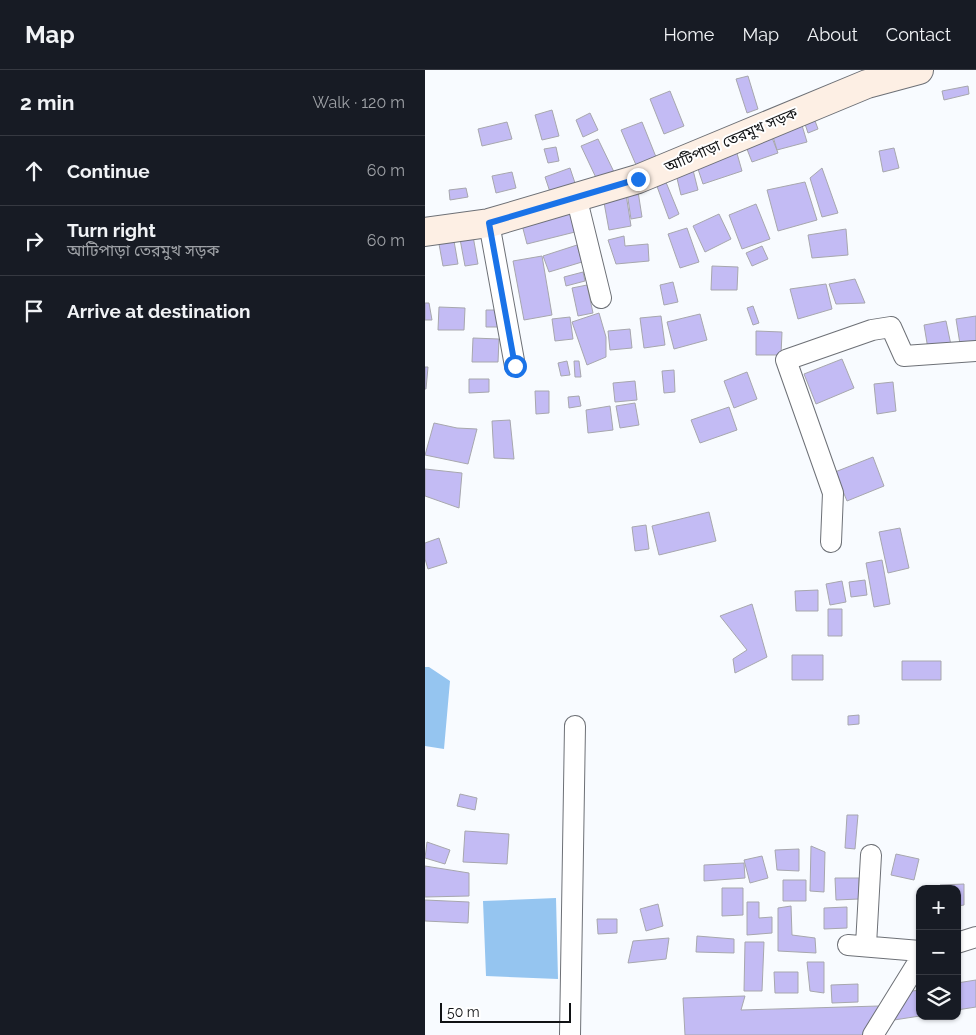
<!DOCTYPE html>
<html lang="en">
<head>
<meta charset="utf-8">
<style>
	:root { --surface:#171b24; --page:#242831; --text:#f1f3f6; --muted:#9ea1a6; --line:#363941 }
	body { margin:0; font-family:Raleway,"Noto Sans Bengali",sans-serif; background:var(--page); color:var(--text) }
	.controls { position:absolute; right:15px; bottom:15px; display:grid; overflow:hidden; border-radius:10px; box-shadow:0 1px 4px #0004 }
	.controls button { width:45px; height:45px; display:grid; place-items:center; padding:0; border:0; border-bottom:1px solid var(--line); background:var(--surface); color:var(--text); font:25px sans-serif }
	.scale { position:absolute; left:15px; bottom:12px; width:131px; box-sizing:border-box; padding-left:5px; border:2px solid #101214; border-top:0; font-size:14px; line-height:18px; white-space:nowrap; color:#101214; -webkit-text-stroke:4px #fff; paint-order:stroke }
	.stop { position:absolute; width:15px; height:15px; margin:-11px; border:4px solid #1a73e8; border-radius:50%; background:#fff }
	.stop.end { background:#1a73e8; border-color:#fff; box-shadow:0 1px 5px #0008 }
	.list { margin:0; padding:0; list-style:none }
	h2 { display:flex; justify-content:space-between; align-items:center; height:65px; margin:0; padding:0 20px; font-size:21px }
	h2 small { font-size:16px; font-weight:400; color:var(--muted) }
	.list li { display:grid; grid-template-columns:32px 1fr auto; gap:15px; align-items:center; box-sizing:border-box; height:70px; padding:0 20px; border-top:1px solid var(--line) }
	.list b { display:block; font-size:19px; white-space:nowrap }
	.list p { margin:0; font-size:16px; white-space:nowrap; color:var(--muted) }
	.list em { font-size:16px; font-style:normal; color:var(--muted) }
	.icon { flex:none; width:28px; height:28px; fill:none; stroke:currentColor; stroke-width:2; stroke-linecap:round; stroke-linejoin:round }
	.map { position:relative; flex:none; width:551px; height:965px; overflow:hidden }
	header { display:flex; align-items:center; gap:30px; box-sizing:border-box; height:70px; padding:0 25px; background:var(--surface); border-bottom:1px solid var(--line) }
	header strong { font-size:24px }
	nav { display:flex; gap:28px; margin-inline-start:auto; font-size:18px }
	main { display:flex }
	aside { flex:1; background:var(--surface) }
	.map>svg:first-child { display:block }
	.water { fill:#95c5f0 }
	.building { fill:#c3bbf4; stroke:#a7a7ad }
	.lines { fill:none; stroke-linecap:round; stroke-linejoin:round }
	.street-casing { stroke:#6d7076; stroke-width:22 }
	.secondary-casing { stroke:#6d7076; stroke-width:30 }
	.street { stroke:#fff; stroke-width:20 }
	.secondary { stroke:#fdefe4; stroke-width:28 }
	.route { stroke:#1a73e8; stroke-width:6 }
	.labels { text-anchor:middle; dominant-baseline:central; stroke-width:4; stroke-linejoin:round; paint-order:stroke }
	.street-label { font-size:15px; fill:#101214; stroke:#fff }
</style>
</head>
<body>
<header>
<strong>Map</strong>
<nav><a>Home</a><a>Map</a><a>About</a><a>Contact</a></nav>
</header>
<main>
<aside>
<h2>2 min<small>Walk · 120 m</small></h2>
<ul class="list">
<li><svg class="icon" aria-label="ahead" viewBox="0 0 24 24"><path d="M12 20V5M6 11l6-6 6 6"/></svg><div><b>Continue</b></div><em>60 m</em></li>
<li><svg class="icon" aria-label="right" viewBox="0 0 24 24"><path d="M7 20v-9h11M14 6l5 5-5 5"/></svg><div><b>Turn right</b><p>আটিপাড়া তেরমুখ সড়ক</p></div><em>60 m</em></li>
<li><svg class="icon" aria-label="arrive" viewBox="0 0 24 24"><path d="M6 21V4h12l-3 4 3 4H6"/></svg><div><b>Arrive at destination</b></div></li>
</ul>
</aside>
<div class="map">
<svg width="551" height="965" viewBox="0 0 551 965">
	<rect width="100%" height="100%" fill="#f8fbff"/>
	<path class="water" d="M0,597h4l21,14 -6,68 -19,-3z
		M131,828l2,81 -72,-3 -3,-75z"/>
	<path class="building" d="M323,6l10,33 -11,4 -11,-34z
		M543,16l1,8 -25,6 -2,-9z
		M245,21l14,35 -20,8 -14,-35z
		M127,40l7,26 -17,4 -7,-25z
		M165,43l8,17 -15,7 -7,-17z
		M389,48l4,11 -10,4 -4,-12z
		M82,52l5,17 -30,7 -4,-17z
		M217,52l14,35 -20,8 -15,-35z
		M376,52l6,20 -30,8 -6,-20z
		M346,65l7,18 -26,9 -7,-18z
		M173,69l17,35 -17,8 -17,-36z
		M131,77l3,14 -11,2 -4,-14z
		M469,78l5,20 -16,4 -4,-21z
		M311,80l6,21 -39,13 -7,-21z
		M267,96l6,24 -17,5 -6,-25z
		M145,98l6,18 -25,9 -6,-18z
		M397,98l16,45 -16,4 -12,-39z
		M87,102l4,16 -20,5 -4,-17z
		M238,105l16,39 -10,5 -14,-38z
		M380,112l12,38 -39,11 -11,-41z
		M212,115l5,32 -11,2 -5,-33z
		M41,118l2,9 -18,3 -1,-10z
		M201,124l5,32 -22,4 -6,-33z
		M331,134l14,35 -28,10 -13,-34z
		M144,139l6,23 -48,12 -6,-23z
		M294,144l12,25 -26,13 -12,-26z
		M262,158l12,34 -19,6 -12,-34z
		M421,159l2,26 -36,3 -4,-23z
		M48,166l5,28 -13,2 -5,-27z
		M199,166l1,10 23,-2 1,17 -33,3 -8,-24z
		M29,171l4,23 -15,2 -4,-22z
		M152,175l5,17 -33,10 -6,-16z
		M337,176l6,13 -16,7 -6,-13z
		M117,186l10,59 -28,5 -11,-59z
		M287,196l26,1 -1,23h-26z
		M158,202l2,9 -19,5 -2,-9z
		M430,209l10,24 -29,1 -7,-20z
		M248,212l5,20 -14,3 -4,-20z
		M401,214l6,25 -34,10 -8,-30z
		M162,215l6,28 -15,3 -6,-28z
		M0,233h4l3,17h-7z
		M328,236l6,17 -6,2 -6,-17z
		M14,237l26,1 -1,22h-26z
		M61,240h15v17h-15z
		M174,243l7,24v20l-19,8 -15,-43z
		M275,244l7,26 -33,9 -7,-27z
		M236,246l4,29 -21,3 -4,-30z
		M551,246v25l-16,3 -4,-25z
		M145,247l3,22 -18,2 -3,-22z
		M521,251l5,24 -23,4 -4,-24z
		M205,259l2,19 -22,2 -2,-19z
		M331,261l26,1 -1,23h-25z
		M48,268l26,1 -1,23h-26z
		M417,289l12,29 -38,16 -12,-30z
		M142,291l3,14 -9,1 -3,-13z
		M149,291h5l2,16h-6z
		M0,297h3l-2,22h-1z
		M249,300l1,22 -11,1 -2,-22z
		M322,302l10,27 -23,9 -10,-27z
		M44,309h20v13l-20,1z
		M210,311l2,19 -22,2 -2,-19z
		M468,312l3,29 -19,3 -3,-30z
		M110,321h14v22l-13,1z
		M154,326l2,10 -12,2 -1,-11z
		M210,333l4,22 -19,3 -4,-22z
		M185,336l3,24 -25,3 -2,-23z
		M304,337l8,23 -37,13 -9,-23z
		M85,350l4,39 -20,-1 -2,-37z
		M9,353l23,5 20,1 -9,35 -43,-9z
		M448,387l11,29 -37,15 -12,-29z
		M0,399l37,4 -3,35 -34,-12z
		M284,442l7,29 -57,14 -7,-29z
		M221,455l3,24 -14,2 -3,-24z
		M475,458l9,40 -21,5 -9,-41z
		M14,468l8,25 -19,6 -3,-10v-16z
		M457,490l8,44 -16,3 -8,-44z
		M440,510l2,15 -16,2 -2,-15z
		M417,511l4,21 -16,3 -4,-21z
		M393,520v21h-22l-1,-20z
		M327,534l15,53 -32,16 -2,-14 14,-9 -27,-34z
		M403,539h14v27h-14z
		M367,585h31v25h-31z
		M477,591h39v19h-39z
		M434,645v9l-11,1v-9z
		M35,724l17,4 -2,12 -18,-4z
		M422,745h11l-3,34 -10,-1z
		M40,761l44,3 -2,30 -44,-2z
		M2,772l23,8 -5,14 -20,-6z
		M386,776l14,6 -1,40 -14,-1z
		M374,779v22l-22,-1 -2,-20z
		M471,784l23,5 -5,21 -23,-5z
		M337,786l6,22 -18,5 -6,-23z
		M319,793l1,15 -41,3v-16z
		M0,796l44,7v23l-44,1z
		M410,808h24v21l-23,1z
		M358,810h23v21h-23z
		M539,814v21l-7,1v-17h-16l-1,-4z
		M297,818h21v27l-21,1z
		M0,830l44,2 -1,21 -43,-2z
		M322,832h12v16l13,-1v16l-25,2z
		M233,834l5,22 -17,5 -6,-22z
		M366,836l1,29 23,3 1,15 -38,-2v-43z
		M422,837v21l-23,1v-21z
		M172,849h20v14l-19,1z
		M272,866l37,3v14l-38,-1z
		M244,868l-3,21 -38,4 5,-22z
		M320,872h19l-2,49h-18z
		M382,892h17v31l-14,-2z
		M349,902h24v21h-23z
		M551,910v27l-19,3v-27z
		M433,914v18l-26,1 -1,-18z
		M495,920v26l-26,4 18,-29z
		M320,926l-4,14 138,-4 -15,29h-179l-2,-37z"/>
	<g class="lines">
		<defs>
			<path id="street" d="M151,126l25,102
				M64,153l26,143
				M406,472l2,-49 -47,-133 86,-30 19,-3 13,29 72,-5
				M532,873l19,-6
				M423,875l72,6
				M441,875l5,-90
				M145,965l5,-309
				M448,965l47,-76"/>
			<path id="secondary" d="M0,162l64,-9 149,-44 229,-95 52,-14"/>
		</defs>
		<use href="#street" class="street-casing"/>
		<use href="#secondary" class="secondary-casing"/>
		<use href="#street" class="street"/>
		<use href="#secondary" class="secondary"/>
	</g>
	<g class="lines">
		<path class="route" d="M90,296l-26,-143 149,-44"/>
	</g>
	<g class="labels">
		<g class="street-label">
			<text transform="translate(306 70) rotate(-23)">আটিপাড়া তেরমুখ সড়ক</text>
		</g>
	</g>
</svg>
<div class="controls">
<button>+</button>
<button>−</button>
<button><svg class="icon" aria-label="layers" viewBox="0 0 24 24"><path d="M12 4l9 5-9 5-9-5zM3 14l9 5 9-5"/></svg></button>
</div>
<div class="scale">50 m</div>
<div class="stop" style="left:90px;top:296px"></div>
<div class="stop end" style="left:213px;top:109px"></div>
</div>
</main>
</body>
</html>
